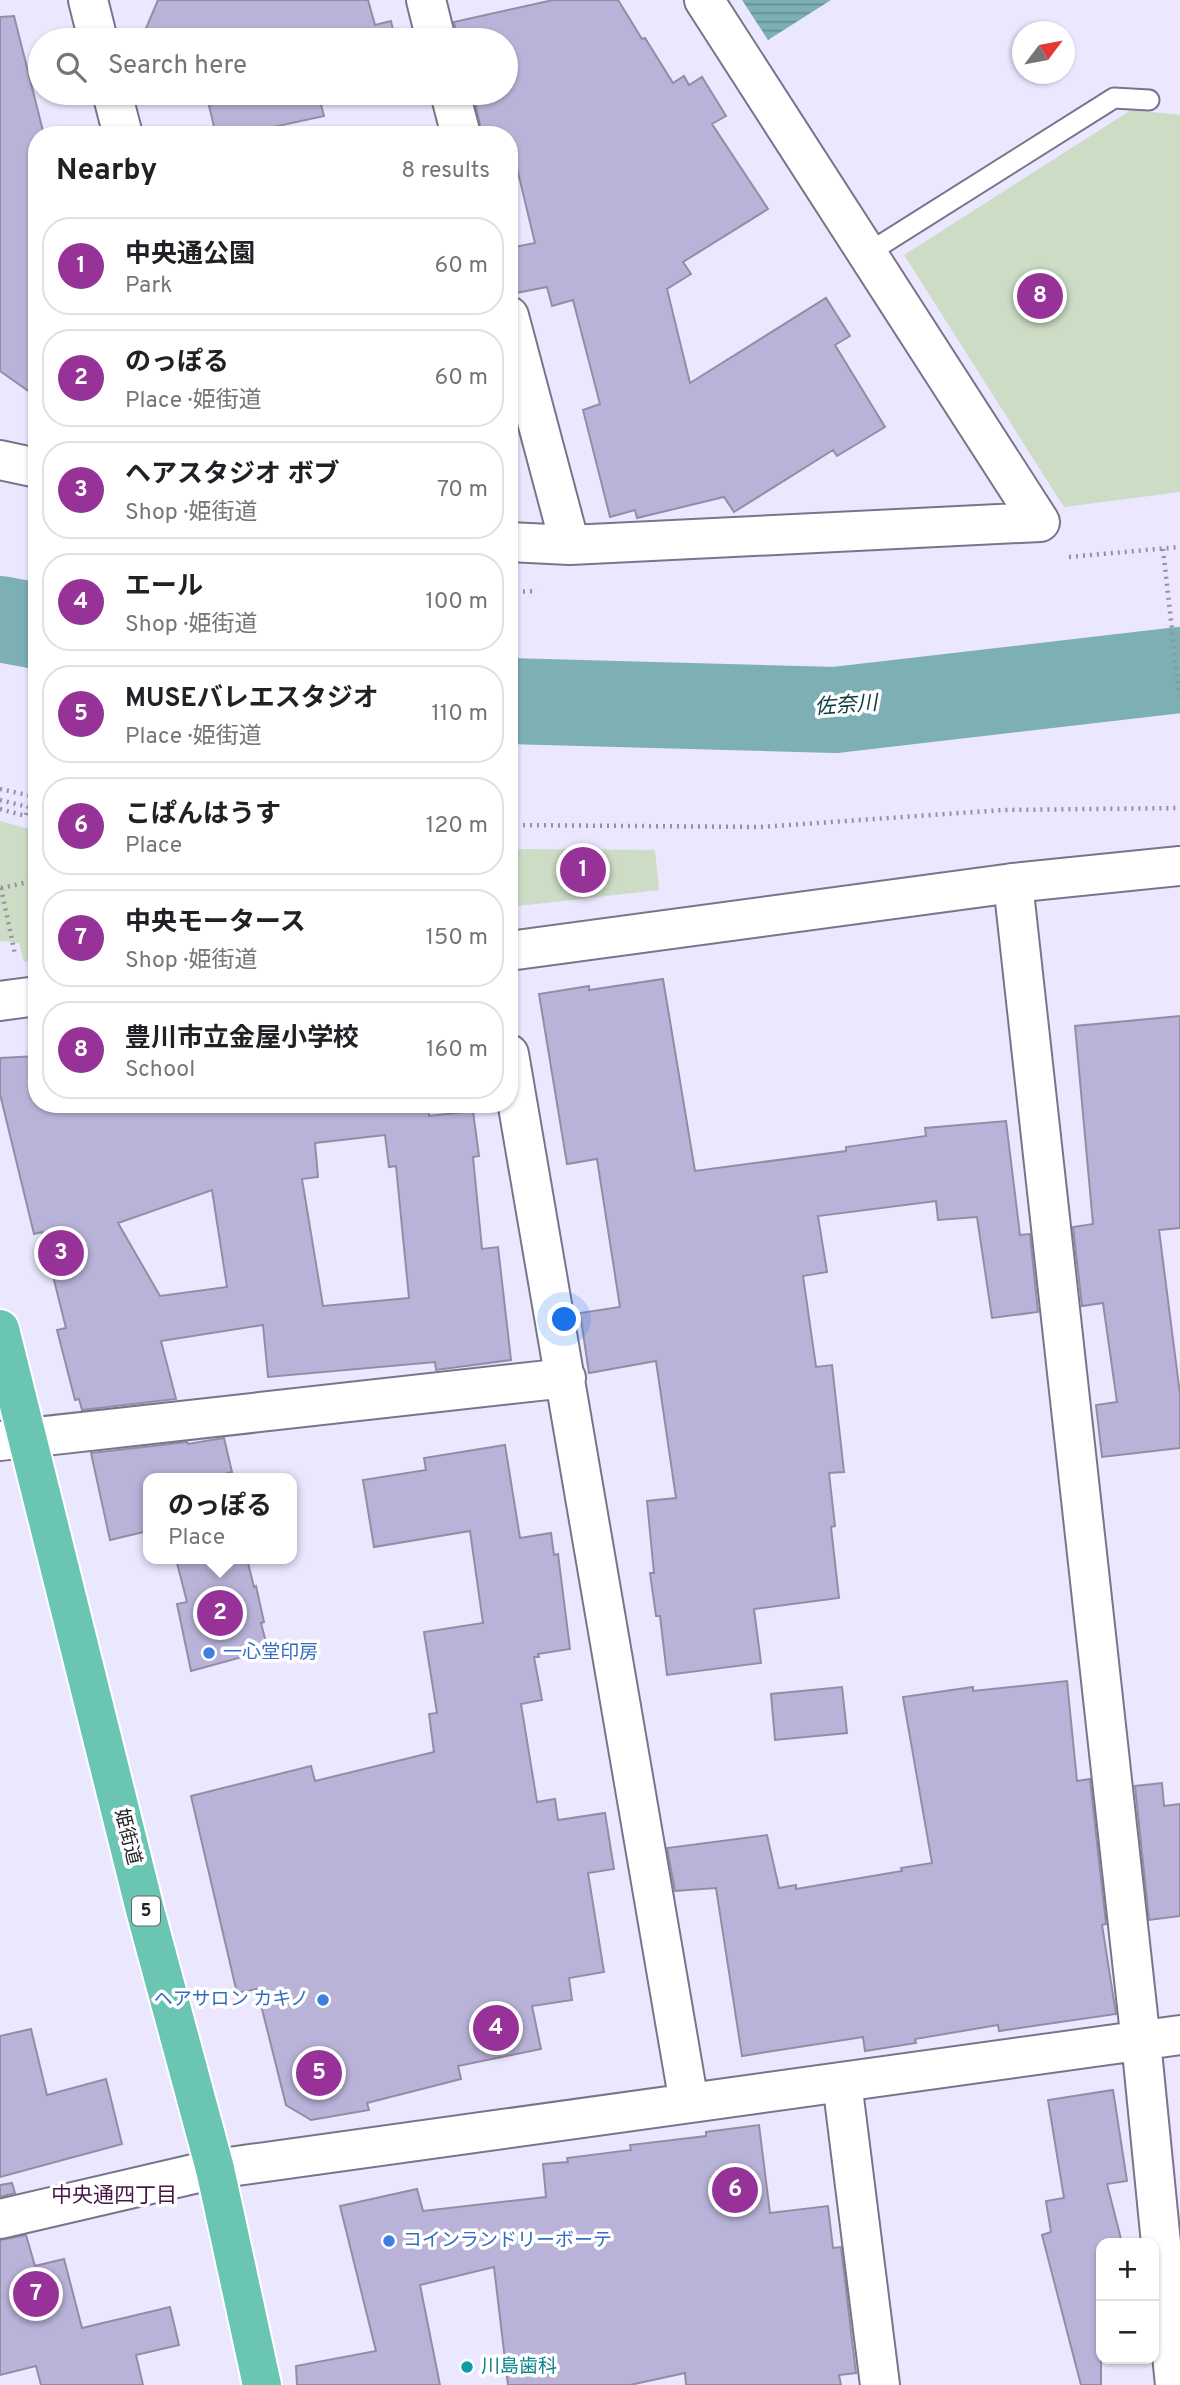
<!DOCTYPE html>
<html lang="en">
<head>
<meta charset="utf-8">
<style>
	:root { --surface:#fff; --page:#f2f2f2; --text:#202124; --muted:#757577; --line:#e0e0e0; --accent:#973398 }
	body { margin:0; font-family:Overpass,"Noto Sans JP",sans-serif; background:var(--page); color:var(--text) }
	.controls { position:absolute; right:21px; bottom:21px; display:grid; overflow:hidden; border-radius:14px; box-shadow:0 2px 5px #0004 }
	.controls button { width:63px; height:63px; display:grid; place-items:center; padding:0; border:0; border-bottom:2px solid var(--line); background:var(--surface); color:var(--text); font:35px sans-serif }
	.compass { position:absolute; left:1012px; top:21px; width:63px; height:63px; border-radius:50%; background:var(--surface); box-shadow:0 2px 5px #0004; rotate:58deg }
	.you { position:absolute; left:565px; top:1320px; width:24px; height:24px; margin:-18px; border:5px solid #fff; border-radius:50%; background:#1a73e8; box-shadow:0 0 0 10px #1a73e833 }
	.badge { display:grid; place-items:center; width:46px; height:46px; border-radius:50%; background:var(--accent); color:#fff; font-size:23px; font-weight:700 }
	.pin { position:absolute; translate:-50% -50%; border:4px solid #fff; box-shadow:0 2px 7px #0006 }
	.popup { position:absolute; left:143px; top:1473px; width:154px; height:91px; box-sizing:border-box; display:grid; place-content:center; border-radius:14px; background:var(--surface); filter:drop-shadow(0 2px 5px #0005); font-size:23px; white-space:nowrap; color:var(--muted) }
	.popup b { font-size:26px; color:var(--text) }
	.popup::after { content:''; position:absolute; left:50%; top:100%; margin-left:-14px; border:14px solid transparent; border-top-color:var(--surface) }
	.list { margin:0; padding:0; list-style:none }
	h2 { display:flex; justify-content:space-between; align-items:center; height:91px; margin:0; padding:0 28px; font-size:30px }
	h2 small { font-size:23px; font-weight:400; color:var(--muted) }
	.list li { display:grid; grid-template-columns:46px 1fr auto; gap:21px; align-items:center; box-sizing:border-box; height:98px; margin:0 14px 14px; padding:0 14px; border:2px solid var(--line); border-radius:28px }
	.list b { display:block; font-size:26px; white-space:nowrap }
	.list p { margin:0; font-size:23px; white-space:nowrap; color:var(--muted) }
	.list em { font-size:23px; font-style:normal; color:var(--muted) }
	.icon { flex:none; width:38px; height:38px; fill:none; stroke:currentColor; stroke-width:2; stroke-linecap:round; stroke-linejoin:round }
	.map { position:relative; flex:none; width:1180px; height:2385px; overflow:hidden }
	.search { position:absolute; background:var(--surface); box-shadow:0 2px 5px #0004; left:28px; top:28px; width:490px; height:77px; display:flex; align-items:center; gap:18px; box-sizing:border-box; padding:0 24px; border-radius:38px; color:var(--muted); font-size:26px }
	.panel { position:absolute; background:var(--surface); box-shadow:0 2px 5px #0004; left:28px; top:126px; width:490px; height:987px; border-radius:28px }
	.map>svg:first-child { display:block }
	.park { fill:#ccdcc5 }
	.water { fill:url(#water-rules) }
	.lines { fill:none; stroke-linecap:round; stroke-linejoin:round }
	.river { stroke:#7cb0b5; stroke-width:86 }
	.building { fill:#b9b3d9; stroke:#918ea4; stroke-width:2; fill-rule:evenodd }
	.service-casing { stroke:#78758a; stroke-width:23 }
	.minor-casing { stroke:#78758a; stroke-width:42 }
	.tertiary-casing { stroke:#78758a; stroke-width:42 }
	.primary-casing { stroke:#fff; stroke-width:42 }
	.path { stroke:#9491a3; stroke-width:4.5; stroke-dasharray:2 5; stroke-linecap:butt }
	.service { stroke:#fff; stroke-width:19 }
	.minor { stroke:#fff; stroke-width:38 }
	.tertiary { stroke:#fff; stroke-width:38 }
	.primary { stroke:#6bc5b3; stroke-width:38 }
	.shop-dot { fill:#3f7fe0; stroke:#fff; stroke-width:2.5 }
	.culture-dot { fill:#0f9aa8; stroke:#fff; stroke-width:2.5 }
	.labels { text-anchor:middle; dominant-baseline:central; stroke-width:7; stroke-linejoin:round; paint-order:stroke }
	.shield { fill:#fff; stroke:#66646b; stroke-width:2 }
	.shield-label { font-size:18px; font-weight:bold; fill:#24222b }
	.shop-label { font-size:19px; fill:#366cbe; stroke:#fff; text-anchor:start }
	.street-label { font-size:19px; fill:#24222b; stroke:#fff }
	.culture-label { font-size:19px; fill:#0d838f; stroke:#fff; text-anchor:start }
	.water-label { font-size:21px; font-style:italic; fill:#0b3e41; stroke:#fff }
	.neighbourhood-label { font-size:21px; fill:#451545; stroke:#fff }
</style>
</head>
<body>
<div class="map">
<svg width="1180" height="2385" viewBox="0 0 1180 2385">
	<defs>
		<pattern id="water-rules" width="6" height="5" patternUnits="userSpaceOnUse" patternTransform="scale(1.75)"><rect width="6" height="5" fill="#7cb0b5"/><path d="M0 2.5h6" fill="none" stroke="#658f93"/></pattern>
	</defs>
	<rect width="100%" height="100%" fill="#eae7ff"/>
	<path class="park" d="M1131,110l49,5v377l-116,15 -160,-252z
		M0,821l37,10v129l-13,2 -5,-19 -19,-2z
		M509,849l146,1 4,40 -150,17z"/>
	<path class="water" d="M742,0h89l-63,40z"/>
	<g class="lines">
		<path class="river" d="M0,619l37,7
			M509,701l326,9 345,-40"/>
	</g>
	<path class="building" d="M158,0h210l7,25 16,-4 3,14 17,-4 3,9h-252l-18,-7z
		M553,0h65l24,39 3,-1 28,45 11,-7 5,9 13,-8 24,39 -14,8 56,85 -85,53 8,12 -24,15 23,94 136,-85 24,38 -15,9 50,82 -48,29 -4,-6 -99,62 -10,-15 -87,21 -2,-8 -25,7 -27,-107 17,-6 -27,-104 -21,6 -5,-19 -31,6 -7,-27v-18l26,-5 -26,-108h-27l-9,-42h33v-53h-49l-3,-18z
		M14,16l30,119h-7v262l-37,-26v-354z
		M206,93h148l-34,8 4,15 -60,13 1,6h-49z
		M663,979l32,192 151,-20v-4l80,-11 -1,-8 81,-7 14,114 10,-1 8,78 -46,6 -15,-101 -39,3 -2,-19 -118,15 9,56 -24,4 13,91 16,-2 12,107 -15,1 6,53 -4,1 8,71 -85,11 7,54 -94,12 -7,-59h-4l-6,-43h4l-7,-72 29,-3 -20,-137 -67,12 -9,-60 40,-6 -23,-148 -30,5 -28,-170 50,-8v4z
		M1180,1016v212l-21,2 21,164v54l-78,9 -6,-52 21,-3 -14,-99 -21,3 -9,-79 20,-3 -18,-198z
		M37,1056v48h146v6l69,-6h176l1,12 44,-5 6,45 -6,1 9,92 16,-2 13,113 -75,10 -1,-8 -167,15 -5,-52 -102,16 15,58 -94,11 -3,-11 -4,1 -18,-70 9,-2 -24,-96 -8,2 -34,-140v-36zM385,1135l4,32 7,-1 13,132 -86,8 -21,-127 16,-2 -3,-34zM212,1190l15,97 -67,9 -42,-73z
		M224,1438l8,34 -5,1 1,5h-80v53l-38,9 -19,-87 96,-11 1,2z
		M505,1445l15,93 31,-5 3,22 4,-1 12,95 -32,5 1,3h-5l8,43 -21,4 16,98 18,-3 3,21 47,-7 9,56 -26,4 16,99 -35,6 3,22 -40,6 9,43 -83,17 3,13 -94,24 2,7 -58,10 -25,-15 -29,-116 -20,4 -46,-197 120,-30 4,15 119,-29 -5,-38 8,-1 -13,-81 59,-9 -13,-92 -96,16 -11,-67 63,-10 -2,-12z
		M176,1559h71l7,28 2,-1 8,36 -3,1 7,27 -77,21 -14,-67 10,-2z
		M1067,1681l10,100 13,-2 16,145 -4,1 14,89 -117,17 -1,-6 -83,14 1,4 -51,8 -2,-14 -121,19 -26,-168 -41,3 -8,-43 100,-13 12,53 17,-3v4l106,-18 -1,-3 31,-5 -29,-166 70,-10v4z
		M842,1687l5,46 -72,7 -4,-46z
		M1162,1783l2,23 16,-2v112l-31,4 -14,-134z
		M31,2029l16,66 59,-16 16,65 -122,33v-141z
		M1113,2090l14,91 -20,3 15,59h-21v142h-20l-39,-150 9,-3 -5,-31 18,-3 -16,-98z
		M759,2125l11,88 58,-7 5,42 8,-1 15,126 -17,2 2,10h-155l-1,-12 -55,12h-122l-14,-118 -74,18 20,100h-143l-1,-19 80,-15 -36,-145 77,-17 6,22 123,-14 -3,-33 25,-2 -1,-4 64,-8 -1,-5 76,-9v-4z
		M12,2183l3,10 -15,4v-12z
		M26,2235l9,31 29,-7 18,69 88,-21 9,38 -43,10 7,30h-102l-5,-19 -36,9v-135z"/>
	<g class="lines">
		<defs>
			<path id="service" d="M868,253l246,-155 35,2"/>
			<path id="minor" d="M88,0l10,40
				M426,0l10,40
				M112,93l11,42
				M450,93l11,42
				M509,316l61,229
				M0,460l37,8
				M509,542l61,3 470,-23 -336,-522
				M1013,883l130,1178 32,324
				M509,1054l180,1049
				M0,1441l566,-63
				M842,2082l38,303
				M0,2219l215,-50 965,-134"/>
			<path id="tertiary" d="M509,951l504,-68 167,-17
				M0,1001l37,-5"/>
			<path id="primary" d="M0,1329l145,581 70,259 47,216"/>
		</defs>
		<use href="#service" class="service-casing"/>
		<use href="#minor" class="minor-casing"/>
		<use href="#tertiary" class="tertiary-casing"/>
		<use href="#primary" class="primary-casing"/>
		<path class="path" d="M1163,549l17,153
			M1069,557l111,-10
			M509,592l28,-1
			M0,789l37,8
			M0,800l28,7 -2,9 -26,-7
			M509,825l251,2 243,-17 177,-2
			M1,888l14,66
			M1,888l36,-8"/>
		<use href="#service" class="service"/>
		<use href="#minor" class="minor"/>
		<use href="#tertiary" class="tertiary"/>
		<use href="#primary" class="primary"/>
	</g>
	<g class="shop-dot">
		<circle cx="209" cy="1653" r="7"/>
		<circle cx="323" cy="2000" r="7"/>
		<circle cx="389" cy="2241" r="7"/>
	</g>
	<circle class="culture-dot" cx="467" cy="2367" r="7"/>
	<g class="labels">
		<rect class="shield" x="132" y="1896.5" width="28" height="29" rx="5"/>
		<g class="shield-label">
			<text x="146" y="1911">5</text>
		</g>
		<g class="shop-label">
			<text x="223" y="1653">一心堂印房</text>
			<text x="309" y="2000" text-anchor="end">ヘアサロン カキノ</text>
			<text x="403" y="2241">コインランドリーボーテ</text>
		</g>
		<g class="street-label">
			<text transform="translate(127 1837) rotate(76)">姫街道</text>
		</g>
		<g class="culture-label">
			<text x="481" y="2367">川島歯科</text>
		</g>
		<g class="water-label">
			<text transform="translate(846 706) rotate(-4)">佐奈川</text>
		</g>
		<g class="neighbourhood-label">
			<text x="114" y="2196">中央通四丁目</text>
		</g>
	</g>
</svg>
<div class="controls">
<button>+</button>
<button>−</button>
</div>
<svg class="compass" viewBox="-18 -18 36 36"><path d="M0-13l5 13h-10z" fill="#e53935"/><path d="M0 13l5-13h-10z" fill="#757577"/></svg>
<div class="you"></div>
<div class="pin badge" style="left:583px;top:870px">1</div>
<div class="pin badge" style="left:220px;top:1613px">2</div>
<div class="popup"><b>のっぽる</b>Place</div>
<div class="pin badge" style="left:61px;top:1253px">3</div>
<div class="pin badge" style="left:496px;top:2028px">4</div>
<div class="pin badge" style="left:319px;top:2073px">5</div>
<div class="pin badge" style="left:735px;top:2190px">6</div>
<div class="pin badge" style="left:36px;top:2294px">7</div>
<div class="pin badge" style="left:1040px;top:296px">8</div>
<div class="search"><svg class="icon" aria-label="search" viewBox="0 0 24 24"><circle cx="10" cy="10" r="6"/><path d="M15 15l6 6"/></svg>Search here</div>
<section class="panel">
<h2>Nearby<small>8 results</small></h2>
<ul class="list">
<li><span class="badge">1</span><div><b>中央通公園</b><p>Park</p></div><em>60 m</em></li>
<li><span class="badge">2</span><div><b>のっぽる</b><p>Place · 姫街道</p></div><em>60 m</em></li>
<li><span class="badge">3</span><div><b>ヘアスタジオ ボブ</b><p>Shop · 姫街道</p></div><em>70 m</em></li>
<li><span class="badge">4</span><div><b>エール</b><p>Shop · 姫街道</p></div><em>100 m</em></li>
<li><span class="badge">5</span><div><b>MUSEバレエスタジオ</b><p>Place · 姫街道</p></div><em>110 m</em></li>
<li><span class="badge">6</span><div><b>こぱんはうす</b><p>Place</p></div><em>120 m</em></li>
<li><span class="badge">7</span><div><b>中央モータース</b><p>Shop · 姫街道</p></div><em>150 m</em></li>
<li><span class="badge">8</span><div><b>豊川市立金屋小学校</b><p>School</p></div><em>160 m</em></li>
</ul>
</section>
</div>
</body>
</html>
